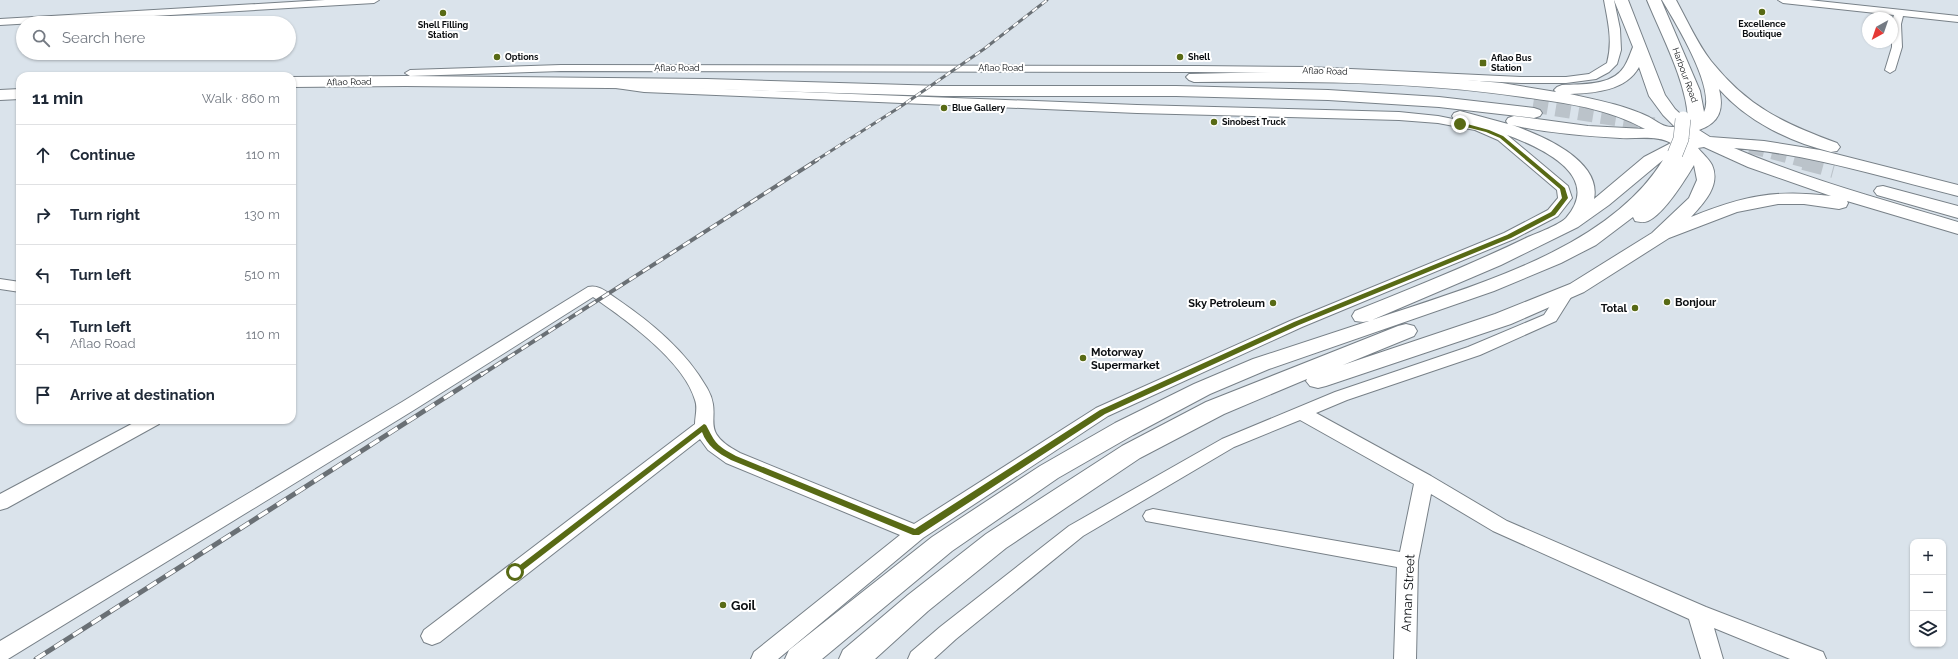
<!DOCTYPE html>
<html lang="en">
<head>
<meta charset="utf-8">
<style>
	:root { --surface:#fff; --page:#f6f6f7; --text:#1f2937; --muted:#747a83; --line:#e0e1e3 }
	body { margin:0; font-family:Raleway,sans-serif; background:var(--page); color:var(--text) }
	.controls { position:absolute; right:12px; bottom:12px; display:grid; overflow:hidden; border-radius:8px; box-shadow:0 1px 3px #0004 }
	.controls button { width:36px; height:36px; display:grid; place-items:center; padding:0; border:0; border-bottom:1px solid var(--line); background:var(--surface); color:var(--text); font:20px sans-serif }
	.compass { position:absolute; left:1862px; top:12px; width:36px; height:36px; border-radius:50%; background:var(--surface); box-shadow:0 1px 3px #0004; rotate:220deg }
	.stop { position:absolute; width:12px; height:12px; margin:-9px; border:3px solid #586a15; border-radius:50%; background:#fff }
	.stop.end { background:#586a15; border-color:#fff; box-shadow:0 1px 4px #0008 }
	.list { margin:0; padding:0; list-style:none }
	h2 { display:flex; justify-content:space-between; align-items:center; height:52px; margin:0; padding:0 16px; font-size:17px }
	h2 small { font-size:13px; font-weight:400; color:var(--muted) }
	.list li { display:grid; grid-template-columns:26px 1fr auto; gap:12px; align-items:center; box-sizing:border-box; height:60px; padding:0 16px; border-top:1px solid var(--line) }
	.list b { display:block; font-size:15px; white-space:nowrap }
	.list p { margin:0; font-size:13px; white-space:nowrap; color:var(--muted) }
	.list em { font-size:13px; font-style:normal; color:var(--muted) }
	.icon { flex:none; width:22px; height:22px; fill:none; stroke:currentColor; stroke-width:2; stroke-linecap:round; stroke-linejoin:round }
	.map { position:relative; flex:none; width:1958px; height:659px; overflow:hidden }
	.search { position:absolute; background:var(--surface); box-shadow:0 1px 3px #0004; left:16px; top:16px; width:280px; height:44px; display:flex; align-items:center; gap:10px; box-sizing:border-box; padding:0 14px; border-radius:22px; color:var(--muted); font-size:15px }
	.panel { position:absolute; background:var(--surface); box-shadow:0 1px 3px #0004; left:16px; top:72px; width:280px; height:352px; border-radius:12px }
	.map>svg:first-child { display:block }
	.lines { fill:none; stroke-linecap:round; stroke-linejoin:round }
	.highway-tunnel-far1 { stroke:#bbc3ca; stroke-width:15; stroke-dasharray:15 8; stroke-linecap:butt }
	.highway-tunnel { stroke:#bbc3ca; stroke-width:20; stroke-dasharray:20 10; stroke-linecap:butt }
	.minor-casing { stroke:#788188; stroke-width:2 }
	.highway-casing { stroke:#788188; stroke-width:2 }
	.minor { fill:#fff; fill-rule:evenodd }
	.highway { fill:#fff; fill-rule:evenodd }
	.rail-far2-casing { stroke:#6a7075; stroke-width:3 }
	.rail-far1-casing { stroke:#6a7075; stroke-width:4 }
	.rail-casing { stroke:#6a7075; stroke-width:5 }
	.rail-far2 { stroke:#fff; stroke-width:2; stroke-dasharray:6; stroke-linecap:butt }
	.rail-far1 { stroke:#fff; stroke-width:2.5; stroke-dasharray:8; stroke-linecap:butt }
	.rail { stroke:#fff; stroke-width:3.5; stroke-dasharray:11; stroke-linecap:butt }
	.highway-bridge-casing { stroke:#788188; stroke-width:16; stroke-linecap:butt }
	.highway-bridge { stroke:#fff; stroke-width:15 }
	.route { fill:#586a15 }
	.poi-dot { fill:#586a15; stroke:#fff; stroke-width:1.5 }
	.labels { text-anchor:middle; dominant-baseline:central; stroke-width:4; stroke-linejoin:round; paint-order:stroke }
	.far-poi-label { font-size:9px; font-weight:bold; fill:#0c0f12; stroke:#fff; text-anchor:start }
	.far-street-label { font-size:9px; fill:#0c0f12; stroke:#fff }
	.poi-label { font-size:11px; font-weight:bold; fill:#0c0f12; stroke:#fff; text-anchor:start }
	.near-street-label { font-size:13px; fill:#0c0f12; stroke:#fff }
	.near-poi-label { font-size:13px; font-weight:bold; fill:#0c0f12; stroke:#fff; text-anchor:start }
</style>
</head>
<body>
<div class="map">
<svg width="1958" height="659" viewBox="0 0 1958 659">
	<rect width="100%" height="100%" fill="#dae3eb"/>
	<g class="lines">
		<path class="highway-tunnel-far1" d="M1533,105l121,20
			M1750,146l58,15"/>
		<path class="highway-tunnel" d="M1804,160l30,8"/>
		<defs>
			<path id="minor" d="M325,0h54l-5,3 -374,22v-6z
				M1604,0h10l6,29 1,21 -4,14 -8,8 -13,7 -30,4h-45l-213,-10 -112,-1 -635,-1 -151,5 -5,-3 5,-3 151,-5 635,1 112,1 213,10h45l23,-3 18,-11c6,-22 1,-41 -3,-63z
				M1778,0h31l149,16v6l-55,-6 -2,8 1,23 -7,23 -5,3 -5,-3 7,-23v-26l2,-6 -111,-12z
				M620,83l24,3 493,19 262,7 39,4 45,9 23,9 62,52 4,12 -14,18 -44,23 -212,88 -194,89 -185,122 -145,121h-27l3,-7 146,-117 -174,-72 -18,-13 -8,-11 -260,203 -8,3 -8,-3 -3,-6 3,-6 271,-206c0,-8 3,-16 0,-24 -11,-39 -70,-81 -102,-103l-179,113 -406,249h-8v-18l402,-239 186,-115c11,-3 20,6 29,12 35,24 69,52 90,89 18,31 -12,41 33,65l174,71 182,-116 194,-87 214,-88 44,-23 10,-12 -1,-8 -59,-50 -23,-10 -37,-7 -39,-3 -262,-7 -493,-21 -28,-4 -2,-2z
				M0,279l20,3v10l-20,-3z
				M1565,289l5,2 3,3 -17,27 -76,34 -133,45 -31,13 115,63 76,45 199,86 117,45 3,7h-36l-76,-31 9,31h-22l-12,-40 -196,-88 -62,-37 -13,67 -2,98h-22l3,-92 -251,-46 -3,-5 3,-5 7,-2 247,43 14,-68 -114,-64 -66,27 -151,89 -127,103 -22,20h-26l3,-7 29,-25 129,-101 153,-87 113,-47 133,-45 76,-32 16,-24z
				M139,420h23l-3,4 -152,84 -7,2v-16z"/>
			<path id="highway" d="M1614,0h14l37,95 10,14 13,12c0,-36 -27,-87 -41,-121h14l39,91 4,21c12,-24 -29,-90 -42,-112h14c11,20 21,43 35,61 37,46 72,62 126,82l3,4 -3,4 -6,1c-41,-10 -84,-31 -112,-63 5,20 1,34 -20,41l11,7 54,4 56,9 138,35v11c-74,-18 -147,-42 -224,-48 72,31 149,52 224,74v12l-111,-33 1,2 -2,4 -7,2 -35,-5h-26l-41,8 -68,26 -85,54 -73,32 -185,62 -8,2 -8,-2 -4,-5 1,-2 -83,35 -84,44 -134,90 -78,63 -53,48h-36l4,-9 65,-55 78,-61 136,-88 84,-44 192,-76 8,-2 8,2 3,5 -3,5 -71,29 152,-51 75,-30 82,-51 37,-35 8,-18 -3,-15c-9,15 -30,49 -46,56 -5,2 -8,1 -13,0l-2,-4 -37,28 -35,18 -67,28 -225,78 -59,25 -77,41 -75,43 -106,73 -130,108h-37l4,-9 143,-113 108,-71 75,-43 79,-39 59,-25 116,-38 -6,1 -8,-1 -3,-5 3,-5c58,-23 117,-47 173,-74 10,-4 31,-12 38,-19 50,-57 -77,-90 -112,-99l-2,-3 2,-3 6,-2 48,13 -2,-3 2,-3 6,-2 74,10 57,3c-37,-21 -80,-26 -122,-32 -109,-16 -219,-16 -329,-15l-5,-2 -3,-3 3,-3 126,-3 107,5 80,7 54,9 -2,-2 3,-3 5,-2c19,-1 50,1 62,-18 4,-6 6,-13 9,-20zM1639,67l10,29 14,19 12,12c-11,1 -17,-5 -26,-10 -25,-12 -52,-17 -79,-23 24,-1 56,-3 69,-27zM1512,125c35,8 72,11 108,13 17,1 36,-3 51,5l-27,14 -50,42c8,-39 -53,-64 -82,-74zM1682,135h2l6,4h-2zM1704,147l44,20 83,29c-56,-7 -88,0 -140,21 13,-14 30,-32 21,-52 -3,-6 -10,-12 -14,-17zM1663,160c-56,91 -195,127 -291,160l129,-55 77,-38 31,-22z
				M405,76l302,3 235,7h234l152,4 111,7 95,11 6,2 2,3 -2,3 -6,2 -95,-11 -111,-7 -152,-4h-234l-235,-7 -302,-3 -113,1v-10z
				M20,89v10l-20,1v-10z
				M1883,186l75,20v12l-81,-23 -3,-4 3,-4z"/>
		</defs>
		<use href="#minor" class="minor-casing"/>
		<use href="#highway" class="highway-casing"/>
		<use href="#minor" class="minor"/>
		<use href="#highway" class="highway"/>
		<defs>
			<path id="rail-far2" d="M815,161l85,-54 84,-58 63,-49"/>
			<path id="rail-far1" d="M481,375l336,-215"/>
			<path id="rail" d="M36,659l446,-285"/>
		</defs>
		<use href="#rail-far2" class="rail-far2-casing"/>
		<use href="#rail-far1" class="rail-far1-casing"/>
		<use href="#rail" class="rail-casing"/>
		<use href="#rail-far2" class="rail-far2"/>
		<use href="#rail-far1" class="rail-far1"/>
		<use href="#rail" class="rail"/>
		<defs>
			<path id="highway-bridge" d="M1675,154l6,-15 2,-20"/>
		</defs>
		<use href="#highway-bridge" class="highway-bridge-casing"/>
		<use href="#highway-bridge" class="highway-bridge"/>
	</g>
	<path class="route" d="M1460,122l29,8 14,6 62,52 3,10 -13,17 -44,23 -212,87 -194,89 -186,121h-6l-182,-75c-13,-7 -24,-14 -29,-28l-184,142 -3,1 -4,-3 193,-148 2,1c10,19 10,20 30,31l179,73 185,-119 194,-88 213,-87 44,-23 11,-14 -2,-9 -60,-51 -14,-6 -28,-7z"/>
	<g class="poi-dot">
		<circle cx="1762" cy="12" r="4"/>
		<circle cx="443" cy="13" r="4"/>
		<circle cx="497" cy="57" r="4"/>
		<circle cx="1180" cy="57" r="4"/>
		<rect x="1479" y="59" width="8" height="8" rx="2"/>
		<circle cx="944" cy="108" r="4"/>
		<circle cx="1214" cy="122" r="4"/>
		<circle cx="1667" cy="302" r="4"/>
		<circle cx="1273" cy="303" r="4"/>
		<circle cx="1635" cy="308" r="4"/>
		<circle cx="1083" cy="358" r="4"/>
		<circle cx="723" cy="605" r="4"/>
	</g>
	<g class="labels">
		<g class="far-poi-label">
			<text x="1762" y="24" text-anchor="middle">Excellence<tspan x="1762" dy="10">Boutique</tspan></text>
			<text x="443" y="25" text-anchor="middle">Shell Filling<tspan x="443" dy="10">Station</tspan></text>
			<text x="505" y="57">Options</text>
			<text x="1188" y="57">Shell</text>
			<text x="1491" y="58">Aflao Bus<tspan x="1491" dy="10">Station</tspan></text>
			<text x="952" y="108">Blue Gallery</text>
			<text x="1222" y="122">Sinobest Truck</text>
		</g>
		<g class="far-street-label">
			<text x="677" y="68">Aflao Road</text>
			<text x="1001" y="68">Aflao Road</text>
			<text transform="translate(1325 71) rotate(2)">Aflao Road</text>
			<text transform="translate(1685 75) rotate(70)">Harbour Road</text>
			<text transform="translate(349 82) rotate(-1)">Aflao Road</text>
		</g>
		<g class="poi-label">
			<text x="1675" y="302">Bonjour</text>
			<text x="1265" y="303" text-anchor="end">Sky Petroleum</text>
			<text x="1627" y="308" text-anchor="end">Total</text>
			<text x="1091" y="352">Motorway<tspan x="1091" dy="13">Supermarket</tspan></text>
		</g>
		<g class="near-street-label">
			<text transform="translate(1408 593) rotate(-87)">Annan Street</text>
		</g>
		<g class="near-poi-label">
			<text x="731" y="605">Goil</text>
		</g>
	</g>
</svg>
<div class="controls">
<button>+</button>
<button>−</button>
<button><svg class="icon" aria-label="layers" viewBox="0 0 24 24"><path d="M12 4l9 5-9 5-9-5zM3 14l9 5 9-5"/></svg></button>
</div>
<svg class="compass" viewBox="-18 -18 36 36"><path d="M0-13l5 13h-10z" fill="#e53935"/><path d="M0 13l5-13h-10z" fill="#747a83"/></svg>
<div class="stop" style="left:515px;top:572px"></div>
<div class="stop end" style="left:1460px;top:124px"></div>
<div class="search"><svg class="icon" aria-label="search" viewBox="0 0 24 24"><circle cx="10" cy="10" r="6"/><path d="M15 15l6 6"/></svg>Search here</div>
<section class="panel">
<h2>11 min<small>Walk · 860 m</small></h2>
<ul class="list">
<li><svg class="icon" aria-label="ahead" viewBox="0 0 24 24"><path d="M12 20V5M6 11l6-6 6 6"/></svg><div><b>Continue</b></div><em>110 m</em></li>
<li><svg class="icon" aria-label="right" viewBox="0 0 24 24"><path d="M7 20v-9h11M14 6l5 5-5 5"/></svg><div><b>Turn right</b></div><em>130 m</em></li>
<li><svg class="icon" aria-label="left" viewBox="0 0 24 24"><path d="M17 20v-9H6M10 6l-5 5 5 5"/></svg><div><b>Turn left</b></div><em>510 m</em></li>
<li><svg class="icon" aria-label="left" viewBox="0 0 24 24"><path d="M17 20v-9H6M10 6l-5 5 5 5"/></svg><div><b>Turn left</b><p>Aflao Road</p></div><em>110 m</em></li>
<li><svg class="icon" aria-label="arrive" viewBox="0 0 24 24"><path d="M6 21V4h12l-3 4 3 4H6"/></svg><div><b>Arrive at destination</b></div></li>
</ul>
</section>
</div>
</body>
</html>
